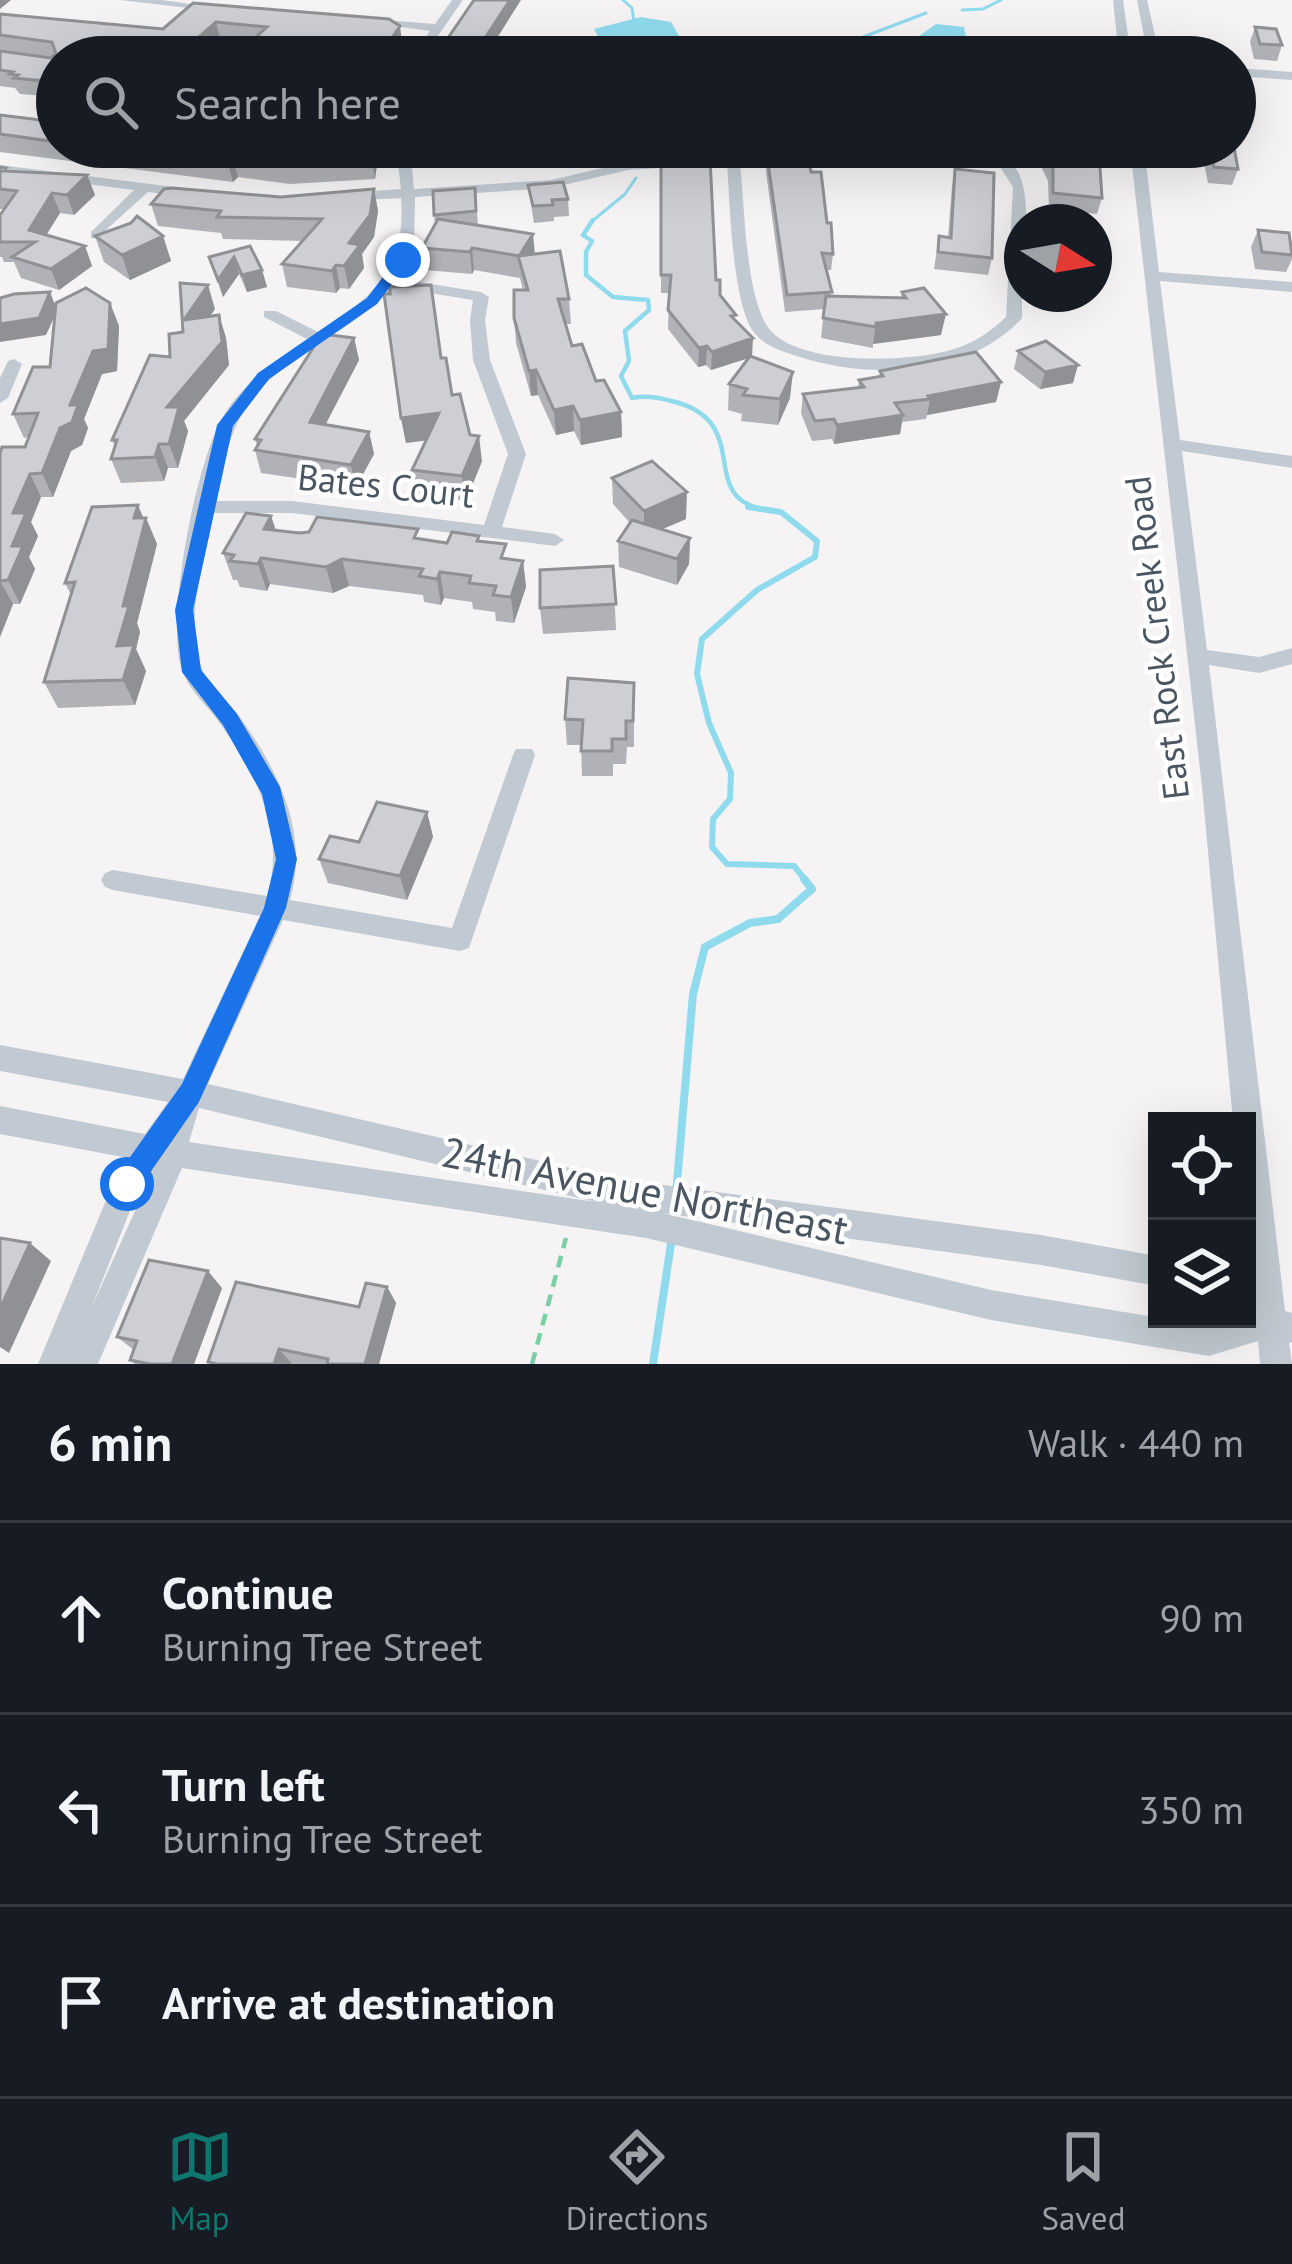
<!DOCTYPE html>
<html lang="en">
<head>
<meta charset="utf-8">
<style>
	:root { --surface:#171b24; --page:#242831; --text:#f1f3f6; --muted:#9ea1a6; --line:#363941; --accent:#0f766e }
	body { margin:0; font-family:"PT Sans",sans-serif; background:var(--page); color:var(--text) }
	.controls { position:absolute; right:36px; bottom:36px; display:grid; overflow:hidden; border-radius:0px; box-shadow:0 12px 48px #0002 }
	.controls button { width:108px; height:108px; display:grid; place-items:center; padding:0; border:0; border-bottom:3px solid var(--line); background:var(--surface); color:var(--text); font:60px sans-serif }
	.compass { position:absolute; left:1004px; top:204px; width:108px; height:108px; border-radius:50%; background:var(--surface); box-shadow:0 12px 48px #0002; rotate:101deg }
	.stop { position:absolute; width:36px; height:36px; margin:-27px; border:9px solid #1a73e8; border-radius:50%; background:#fff }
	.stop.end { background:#1a73e8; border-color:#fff; box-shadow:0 3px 12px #0008 }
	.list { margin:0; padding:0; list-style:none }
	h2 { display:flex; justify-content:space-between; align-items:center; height:156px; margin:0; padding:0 48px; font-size:51px }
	h2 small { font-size:39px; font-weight:400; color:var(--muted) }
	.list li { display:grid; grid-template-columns:78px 1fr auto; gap:36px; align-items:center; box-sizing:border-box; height:192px; padding:0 48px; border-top:3px solid var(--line) }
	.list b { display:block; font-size:45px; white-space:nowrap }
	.list p { margin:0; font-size:39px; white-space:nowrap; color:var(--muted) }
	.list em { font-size:39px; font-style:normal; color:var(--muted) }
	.icon { flex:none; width:66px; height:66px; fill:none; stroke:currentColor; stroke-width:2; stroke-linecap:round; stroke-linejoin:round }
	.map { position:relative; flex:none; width:1292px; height:1364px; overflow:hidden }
	.search { position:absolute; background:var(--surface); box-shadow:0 12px 48px #0002; left:36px; right:36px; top:36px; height:132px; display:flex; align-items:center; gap:30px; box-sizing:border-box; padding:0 42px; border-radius:66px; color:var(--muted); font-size:45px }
	.sheet { height:732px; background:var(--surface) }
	nav { display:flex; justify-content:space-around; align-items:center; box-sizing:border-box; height:168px; border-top:3px solid var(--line); background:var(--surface); font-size:33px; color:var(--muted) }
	nav a { display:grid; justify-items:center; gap:6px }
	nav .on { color:var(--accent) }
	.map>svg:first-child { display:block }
	.water { fill:#90daee }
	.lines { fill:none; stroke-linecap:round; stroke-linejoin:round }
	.stream-far3 { stroke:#90daee; stroke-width:3 }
	.stream-far2 { stroke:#90daee; stroke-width:4.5 }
	.stream-far1 { stroke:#90daee; stroke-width:6 }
	.stream { stroke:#90daee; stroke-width:8 }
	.path { stroke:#7ad0a6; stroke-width:4.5; stroke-dasharray:12 8; stroke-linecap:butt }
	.minor { fill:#c1cad2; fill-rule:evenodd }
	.wall { fill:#b0b2b7 }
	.shaded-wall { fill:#909195 }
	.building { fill:#cdcfd5; stroke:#909195; stroke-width:3 }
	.route { fill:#1a73e8 }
	.labels { text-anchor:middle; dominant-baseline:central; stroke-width:9; stroke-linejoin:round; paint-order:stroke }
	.street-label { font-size:36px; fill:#4a5661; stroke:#fff }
	.near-street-label { font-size:42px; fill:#4a5661; stroke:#fff }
</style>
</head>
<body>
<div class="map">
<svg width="1292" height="1364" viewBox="0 0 1292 1364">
	<rect width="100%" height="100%" fill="#f5f3f3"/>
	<path class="water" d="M641,17l30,5 8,14c-10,32 -57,21 -84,21l3,-21 -4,-7z
		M936,24l28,3 3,15 -6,15 -121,-2 2,-7 8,-2 68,-9z"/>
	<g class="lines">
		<path class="stream-far3" d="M623,0l9,8 2,14
			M962,10l21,-1 18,-9
			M875,57l-12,-20 63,-24
			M641,153l16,-6
			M590,223l35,-29 11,-16"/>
		<path class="stream-far2" d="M593,220l-10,15 9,6 -6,11v23l27,22 35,3 1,10 -24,21 4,30 -8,15 11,22c18,-3 29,0 47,5 74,23 17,95 87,107"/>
		<path class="stream-far1" d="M748,507l33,5 36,29 -2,16 -58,33 -55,49 -5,35 12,49 22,50 -1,26 -17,20 -1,28 15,17 67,2 13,16"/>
		<path class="stream" d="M676,1194l17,-200 12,-47 45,-24 28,-4 34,-30 -8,-10
			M653,1364l19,-127"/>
		<path class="path" d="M532,1364l34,-126"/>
		<path class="minor" d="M120,0h42l58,8 -6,3z
			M452,0h11l-40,57h-12l19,-26 -65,-9 6,-3 64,5z
			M1113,0h10l8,57h-12z
			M1137,0h10l13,57h-12z
			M1235,68l57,4v8l-57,-4z
			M396,147h14l4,42 137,-9 77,-18 207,-15 -64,14 -31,2c5,43 5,128 27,163 27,42 152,37 193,21 19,-7 32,-17 46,-30l7,-130 -15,-23 -30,-17c50,0 59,33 58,75h-4v96c-53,59 -154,62 -225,38 -13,-4 -31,-10 -41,-21 -24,-26 -26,-133 -29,-171l-99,6 -77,18 -136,9 -1,50 -14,32 81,13 8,5 -4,23 5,40 36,94 -24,73 53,7 9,6 -9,6 -263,-33h-79c-11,47 -28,108 -11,156 5,17 23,29 34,43 41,55 74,119 54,188l162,28 61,-173 3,-6h16l3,6 -66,193 -9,3 -177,-31 -75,164 410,95 423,56 116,21v30l-116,-21 -379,-52 329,77 218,36 22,-7h16v-30l5,2 -5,-46v-124h-14l-31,-334 -72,-640h14l15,125 133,10v10l-132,-11 20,159 112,16v12l-110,-17 25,199 52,7 33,-9v16l-33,9 -50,-8 76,646 7,2v30l-3,-1 3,22h-32l-2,-23 -49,15 -218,-36 -345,-82 -464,-70 -84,196h-60l79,-190 11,-16 -128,-24v-28l145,28 23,-32 -168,-31v-26l183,34 77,-163 -147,-26 -8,-3 -4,-7 4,-7 8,-3 154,26c19,-62 -10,-121 -46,-171 -12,-18 -30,-32 -38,-52 -20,-48 14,-217 42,-260 21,-32 51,-53 82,-74l-43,-22v-6h12l42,21c57,-36 88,-63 83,-134l-54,3 -7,-4 7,-4 54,-4zM393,287l80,13 -3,20 3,40 35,94 -24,71 -192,-24h-77c6,-27 11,-56 24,-81 30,-62 110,-83 154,-133zM199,1108l397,94 -407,-60zM153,1171l-62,138 46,-116z
			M534,147h15l11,9 44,-6 7,4 -7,4 -47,6z
			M1162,147h14l11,18 -2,3h-10z
			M0,165l190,24 7,4 -7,4 -42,-5 -52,47 -5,-1v-6l43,-42 -134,-17z
			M14,359l8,5 -14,34 -8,5v-25l8,-17z"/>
	</g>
	<path class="wall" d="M193,3l209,39 -10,15h-149l-2,-6 11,-10 -32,-3 -22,19h-141v40l-37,-3 -5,-6 -15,-2v-35l51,7 1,-1 -52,-6v-37l163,15z
		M1255,27l27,18 -5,16 -23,-2 -4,-17z
		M0,115l57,7v25h319l2,10 -3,22 -85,5 -52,-7 -5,5 -233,-30z
		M436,147h43v10l-28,2 -1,-8 -13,1z
		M1207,147h27l4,22 -6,16 -24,-2 -5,-25z
		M1045,148l57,50 -5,16 -48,-5 -1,-28 -8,-17z
		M767,156l44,16 16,51 6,31 -2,16h-5l5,26 70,1 1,-5 39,43 -68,9v4l-52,-10 3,-29 -39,3 -19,-140z
		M661,157l55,123 4,15 16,26 16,35 38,42 -12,27 -37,-4 1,-7 -14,-4 1,-26 19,-26 -37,12 -5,-5 -8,2 -30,-38 1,-36h-8z
		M0,167l6,1 2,3 79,4 8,20 -21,20 -14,-2 -14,22 39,11 7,20 -33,24 -38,-12 -7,-16h-10l-2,-5h-2v-42l4,-6h-4z
		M955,169l37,89 -4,17 -54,-6 5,-33 9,1 4,-51z
		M528,185l40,14 1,17 -15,1v4l-20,2z
		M475,188l3,37 57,29 34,45 2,25h-5l6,22 24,35 25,31 1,25 -41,8 -7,-14 -18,4 -18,-40 -7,1 -15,-53 -2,-25 9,-28 -3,-12 -46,-8 -2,4 -47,-4 -3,-22 13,-24 -1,-9z
		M374,189l4,22 -4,26 -12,17 2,14 -15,21 -9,-1 -4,5 -49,-6 -5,-23 21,-23 -80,-2 -2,-6 -63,-7 -7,-22 130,-7z
		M1258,230l34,19v10l-6,13 -31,-3 -4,-22z
		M95,236h68l8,25 -41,19 -26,-18z
		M250,246l12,24 5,17 -20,5 -8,-18 -16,23 -14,-40z
		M110,303l9,23 -2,45 -15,3 -18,45 4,9 -6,17 -11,6 -18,46h-12l-10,25 7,14 -9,21 6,12 -15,35h-7l-13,33v-184l25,-6 4,-10 -5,1 -11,-24 37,-47 5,-52 -9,20 10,-29z
		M215,309l-5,7 9,-1 7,23 3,27 -45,56 4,10 -10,37h-10l-4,13 -43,2 -10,-24 4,-12 -3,-7 58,-83 13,-25z
		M354,338l5,22 -33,64 43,8 5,22 -18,33 -95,-14 -6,-23 2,-4 -2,-7z
		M1018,351l55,32 -33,6 -26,-20z
		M441,358l11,37 30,66 -16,40 -49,-6 -5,-25 14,-30 -20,3 -5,-25z
		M880,371l121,11 -5,20 -69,13 -1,4 -24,3 -2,12 -66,10 -2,-5 -20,2 -11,-28 2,-19 55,-6 1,-8 20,-3z
		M612,478l74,41 -24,10 28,9 -1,26 -12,21 -58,-18 -1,-26 12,-18 -17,-19z
		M271,516l5,14 143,9 28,4 33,-2 27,18 16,2 3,26 -12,36 -18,-2 -1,-9 -22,-3 -1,-7 -28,-4 -3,7 -17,-3 -1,-7 -74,-9 -16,7 -63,-9 -3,7 -27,-4 -3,-7h-4l-10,-27z
		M143,518h3l11,26 -20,79 3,9 -4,17 10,22 -11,34 -77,3 -14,-26 27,-87 -6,-12z
		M613,566l3,64 -73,4 -3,-26z
		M634,683v64h-7l-1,17h-13v12h-31l-1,-31h-14l-2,-26z
		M427,812l6,25 -26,63 -79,-17 -9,-24z
		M387,1287l9,16 -17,61h-169l-2,-2 151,-55z
		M222,1288l-28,76h-59l-5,-4 4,-10 -17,-13z"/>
	<path class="shaded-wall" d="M0,0h11l-11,9z
		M510,0h11l-36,57h-8v-7z
		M216,22l4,16 -22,19h-22z
		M400,26l2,16 -10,15h-13z
		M373,147h3l2,10 -3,22 -3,-18z
		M233,159l5,18 -5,5 -5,-19z
		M87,175l8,20 -21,20 -7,-20z
		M374,189l4,22 -4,26 -12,17 2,14 -15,21 -5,-23 5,-23z
		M52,193l8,20 -22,35 -9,-18z
		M533,234l2,21 -16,1z
		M163,236l8,25 -41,19 -8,-25z
		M85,246l7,20 -33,24 -8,-21z
		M472,248l2,22 -2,4 -2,-22z
		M234,257l5,17 -16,23 -5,-17z
		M336,265l4,23 -4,5 -4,-22z
		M262,270l5,17 -20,5 -5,-17z
		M208,285l7,24 -24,35 -7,-24z
		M50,292l7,18 -11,25 -46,7v-18z
		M110,303l9,23 -2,45 -15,3 -18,45 4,9 -6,17 -11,6 -18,46 -11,-24z
		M946,314l-5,21 -68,9 3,-21z
		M219,315l7,23 3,27 -45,56 4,10 -10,37 -9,-24 -2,-37z
		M354,338l5,22 -44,84 -5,-22z
		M753,338l-1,19 -41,13 1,-18z
		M707,346l-1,19 -8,2 1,-19z
		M1078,365l-5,18 -33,6 5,-17z
		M536,370l2,25 -7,1 -2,-25z
		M793,372l-3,26 -12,27 2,-26z
		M1001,382l-5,20 -69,13 3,-16 -2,-3z
		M573,406l1,25 -18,4 -2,-25z
		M621,412l1,25 -41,8 -1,-25z
		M439,413l4,25 -37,5 -5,-25z
		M903,415l-3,19 -66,10 3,-19z
		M369,432l5,22 -18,33 -5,-22z
		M479,436l3,25 -16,40 -4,-25z
		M159,444l9,24 -4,13 -9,-24z
		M30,474l11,23 -10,25 7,14 -9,21 6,12 -15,35 -12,-24 4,-34 1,-33z
		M687,492l-1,27 -42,18v-26z
		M138,505l7,17 1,-4 11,26 -20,79 3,9 -4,17 10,22 -11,34 -12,-25 -6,-34 17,-128z
		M271,516l8,26 -15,-13z
		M690,538l-1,26 -12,21v-26z
		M261,558l9,26 -3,7 -9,-27z
		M342,559l7,27 -16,7 -7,-26z
		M523,561l3,26 -12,36 -3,-26z
		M440,572l4,26 -3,7 -4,-26z
		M0,581l13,23 -13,33z
		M427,812l6,25 -26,63 -7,-24z
		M30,1243l21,18 -42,92 -9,-6v-38z
		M208,1271l14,17 -28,76h-22z
		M387,1287l9,16 -17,61h-14z
		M279,1349l13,15h-18z"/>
	<path class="building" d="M474,0h36l-33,50h-5l-3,7h-34z
		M193,3l196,16 11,7 -21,31h-134l6,-5 -10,-1 26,-24 -51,-5 -40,35h-119v25l-43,-4 4,-3 -8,-1 3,-2 -13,-2v-19l51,7 5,-4 -4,-12 -52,-7v-21l163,15z
		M1255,27l21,2 6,16 -22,-1z
		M0,115l57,7v20l-57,-8z
		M100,147h273l-1,14 -86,4 -53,-6 -5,4z
		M1087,147l13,21 2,30 -49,-5v-28l-8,-17z
		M1210,147h24l4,22 -24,-2z
		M767,156h41l3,16h10l6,51h4l2,31 -11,-1 10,39 -45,3z
		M661,157l49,1 6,122h4v15l16,20 -5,1 22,22 -41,14 -5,-6 -8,2 -31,-38 3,-35h-10z
		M0,167l6,1 -3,3 84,4 -20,20 -15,-2 -23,37 56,16 -34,23 -39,-12 23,-15h-35v-27l17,-24 -17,-2z
		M955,169l39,4 -2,85 -54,-6 1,-16 12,2z
		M563,182l5,17 -16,1 1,5 -20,1 -5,-21z
		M172,188l109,9 93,-8 -4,26 -21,28 11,2 -16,21 -8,-1 -4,6 -50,-7 40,-45 -105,-2 4,-6 -70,-7 13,-15z
		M475,188l1,23 -42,4 -1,-24z
		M137,216l26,20 -41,19 -27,-19 36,-13z
		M438,219l95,15 -14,22 -47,-8 -2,4 -48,-4z
		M1258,230l31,3 3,22 -30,-3z
		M250,246l12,24 -20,5 -8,-18 -16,23 -9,-23z
		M560,251l9,48h-11l14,47 10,-2 14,37 8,-1 17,32 -41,8 -7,-14 -19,4 -18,-40 -7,1 -15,-53v-28h14l-10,-34z
		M180,283l28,2 -24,35 35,-5 3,27 -55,65h12l-10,37h-10l-4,13 -44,2 6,-19h-5l38,-85 20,2 -1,-23 14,-2z
		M431,285l10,73h5l6,37 8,-1 10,41 9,1 -17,40 -50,-6 27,-57 -38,5 -17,-124h6v-7z
		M86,288l24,15 -2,46 -15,2 -23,54h8l-6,17 -12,6 -18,45 -12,1 -17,39h13l-14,33h11l-15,34 -8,1v-128l2,-6h23l13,-34 -25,1 20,-47h17l6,-64z
		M924,288l22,26 -70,9v4l-53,-9 3,-22 80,2 -4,-6z
		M50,292l-11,26 -39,6v-26l14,-4z
		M322,334l32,4 -44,84 59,10 -18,33 -96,-15 6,-10 -6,-1z
		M1046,341l32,24 -33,7 -27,-21z
		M976,352l25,30 -73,14 2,3 -35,4 8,12 -66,10 -3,-6 -19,2 -12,-27 61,-7 -5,-7 24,-4 -3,-5z
		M750,356l43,16 -13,27 -37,-4 4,-6 -18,-5z
		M652,461l35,31 -43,19 -32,-33z
		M138,505l-4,13h12l-23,88h6l-12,40 17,-1 -11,35 -79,2 31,-100 -10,1 27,-76z
		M246,513l25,3 -7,13 35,4 10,-1 8,-15 101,12 -4,9 33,5 5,-11 27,4 -2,5 29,3 -5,14 22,3 -12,36 -18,-2 3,-9 -27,-3 2,-7 -31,-4 -3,7 -18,-3 4,-7 -81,-10 -16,8 -65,-9 -3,6 -28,-3 4,-6 -11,-2z
		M632,520l58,18 -13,21 -59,-18z
		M613,566l3,38 -76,4v-38z
		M568,678l66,5 -1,38h-7v18h-14v12h-31l2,-31 -18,-1z
		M377,802l50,10 -27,64 -81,-17 11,-23 29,6z
		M0,1238l30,5 -30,66z
		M149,1260l59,11 -36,93h-22l-20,-4 7,-19 -20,-4z
		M236,1282l123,25 7,-24 21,4 -22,77h-38l1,-5 -49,-10 -5,15h-57l-9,-2z"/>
	<path class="route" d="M398,257l12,3 -33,44 -108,75 -36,47 -40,184 8,60 36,44 43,73 17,72 -11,49 -87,194 -63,91 -9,4 -9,-4 -4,-9 4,-10 64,-90 82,-176 12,-49 -14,-65 -39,-69 -41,-53 -7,-62 42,-185 41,-52 109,-75z"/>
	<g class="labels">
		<g class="street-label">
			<text transform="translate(386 485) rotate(6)">Bates Court</text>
			<text transform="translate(1156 638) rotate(-97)">East Rock Creek Road</text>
		</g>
		<g class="near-street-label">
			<text transform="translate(645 1190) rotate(11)">24th Avenue Northeast</text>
		</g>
	</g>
</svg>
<div class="controls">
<button><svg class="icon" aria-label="locate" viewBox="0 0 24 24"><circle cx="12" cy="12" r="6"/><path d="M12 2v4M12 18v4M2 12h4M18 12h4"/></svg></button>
<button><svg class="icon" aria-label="layers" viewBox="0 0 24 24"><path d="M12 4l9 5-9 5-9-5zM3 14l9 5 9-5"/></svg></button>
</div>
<svg class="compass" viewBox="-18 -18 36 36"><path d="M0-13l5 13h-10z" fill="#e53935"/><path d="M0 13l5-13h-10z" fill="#9ea1a6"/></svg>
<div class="stop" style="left:127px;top:1184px"></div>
<div class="stop end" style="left:403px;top:260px"></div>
<div class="search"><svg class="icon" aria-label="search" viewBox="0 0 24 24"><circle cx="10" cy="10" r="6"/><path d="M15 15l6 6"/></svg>Search here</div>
</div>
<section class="sheet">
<h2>6 min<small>Walk · 440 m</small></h2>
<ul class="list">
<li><svg class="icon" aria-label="ahead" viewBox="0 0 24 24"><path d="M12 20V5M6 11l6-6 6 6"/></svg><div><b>Continue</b><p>Burning Tree Street</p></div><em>90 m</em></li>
<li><svg class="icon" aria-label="left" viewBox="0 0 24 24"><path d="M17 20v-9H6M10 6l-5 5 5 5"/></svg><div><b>Turn left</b><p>Burning Tree Street</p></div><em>350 m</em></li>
<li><svg class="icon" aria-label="arrive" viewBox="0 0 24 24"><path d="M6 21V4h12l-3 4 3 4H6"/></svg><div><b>Arrive at destination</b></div></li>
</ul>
</section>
<nav>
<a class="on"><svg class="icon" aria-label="map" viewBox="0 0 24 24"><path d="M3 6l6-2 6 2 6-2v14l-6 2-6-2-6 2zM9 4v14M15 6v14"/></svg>Map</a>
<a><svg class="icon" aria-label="directions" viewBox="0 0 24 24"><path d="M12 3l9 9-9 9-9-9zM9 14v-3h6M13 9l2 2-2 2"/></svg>Directions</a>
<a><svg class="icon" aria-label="saved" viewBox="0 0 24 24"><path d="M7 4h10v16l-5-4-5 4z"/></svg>Saved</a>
</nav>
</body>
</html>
